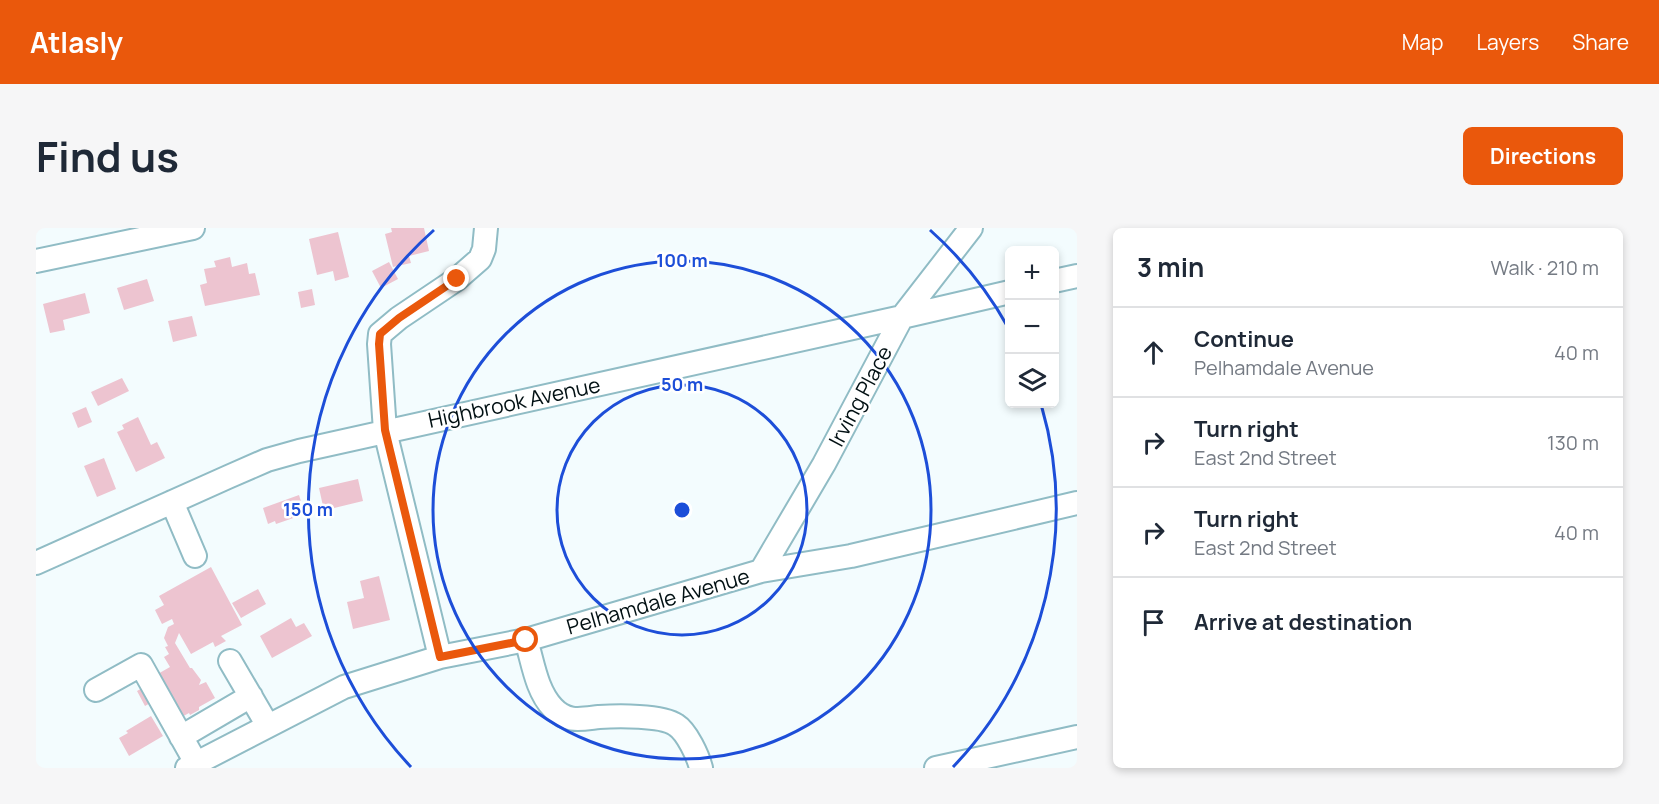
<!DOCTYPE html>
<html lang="en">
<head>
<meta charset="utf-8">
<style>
	:root { --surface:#fff; --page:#f6f6f7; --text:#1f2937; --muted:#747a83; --line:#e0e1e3; --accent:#ea580c }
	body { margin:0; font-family:Manrope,sans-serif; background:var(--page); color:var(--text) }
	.controls { position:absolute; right:18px; top:18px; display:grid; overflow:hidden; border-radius:9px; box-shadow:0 3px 9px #0003 }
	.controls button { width:54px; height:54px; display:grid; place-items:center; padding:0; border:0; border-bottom:2px solid var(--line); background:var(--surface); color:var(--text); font:30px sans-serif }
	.stop { position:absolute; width:18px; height:18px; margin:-14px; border:4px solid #ea580c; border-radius:50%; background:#fff }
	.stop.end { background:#ea580c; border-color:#fff; box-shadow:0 2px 6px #0008 }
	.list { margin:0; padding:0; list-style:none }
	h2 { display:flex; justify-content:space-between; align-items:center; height:78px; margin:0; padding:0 24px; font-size:26px }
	h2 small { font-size:20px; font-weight:400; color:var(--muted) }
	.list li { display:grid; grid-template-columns:39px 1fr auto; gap:18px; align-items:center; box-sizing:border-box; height:90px; padding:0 24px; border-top:2px solid var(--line) }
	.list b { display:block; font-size:22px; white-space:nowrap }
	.list p { margin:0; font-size:20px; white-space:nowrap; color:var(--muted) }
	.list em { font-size:20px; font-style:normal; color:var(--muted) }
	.icon { flex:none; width:33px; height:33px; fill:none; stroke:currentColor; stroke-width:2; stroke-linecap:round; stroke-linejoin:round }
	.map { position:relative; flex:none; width:1041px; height:540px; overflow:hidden; border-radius:9px }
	header { display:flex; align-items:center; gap:36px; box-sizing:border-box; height:84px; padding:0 30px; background:var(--accent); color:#fff }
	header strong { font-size:28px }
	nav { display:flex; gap:33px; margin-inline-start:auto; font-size:21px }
	.intro { display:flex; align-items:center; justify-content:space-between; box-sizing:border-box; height:144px; padding:0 36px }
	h1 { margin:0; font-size:42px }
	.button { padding:15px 27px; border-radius:9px; background:var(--accent); color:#fff; font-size:21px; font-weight:700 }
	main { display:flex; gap:36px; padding:0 36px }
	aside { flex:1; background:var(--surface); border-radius:9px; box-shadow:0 3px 9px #0003 }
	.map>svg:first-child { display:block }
	.building { fill:#edc4d0 }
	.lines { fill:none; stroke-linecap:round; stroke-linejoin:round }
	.minor-casing { stroke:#90bcc5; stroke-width:26 }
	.minor { stroke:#fff; stroke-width:22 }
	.route { stroke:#ea580c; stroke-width:8 }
	.ring { fill:none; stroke:#1d4ed8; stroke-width:3 }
	.labels { text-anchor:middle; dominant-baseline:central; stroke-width:5; stroke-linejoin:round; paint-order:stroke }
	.street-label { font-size:21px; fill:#010f12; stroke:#fff }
	.centre { fill:#1d4ed8; stroke:#fff; stroke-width:3 }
	.ring-label { font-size:18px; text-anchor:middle; font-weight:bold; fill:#1d4ed8; stroke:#fff; stroke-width:5; stroke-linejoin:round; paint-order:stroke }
</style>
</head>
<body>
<header>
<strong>Atlasly</strong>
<nav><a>Map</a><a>Layers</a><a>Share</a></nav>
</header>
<div class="intro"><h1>Find us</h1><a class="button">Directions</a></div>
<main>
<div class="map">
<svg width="1041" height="540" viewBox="0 0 1041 540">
	<rect width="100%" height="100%" fill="#f3fcfe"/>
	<path class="building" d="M355,0h33l5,23 -20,5 2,7 -18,4 -8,-33 7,-2z
		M302,4l11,45 -14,4 -2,-10 -16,4 -8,-36z
		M194,29l2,10 15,-4 2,11 6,-1 5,22 -55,11 -5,-21 7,-2 -3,-14 12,-2 -2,-6z
		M353,34l9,17 -17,9 -9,-17z
		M111,51l7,22 -30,9 -7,-22z
		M276,61l3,16 -14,3 -3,-16z
		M49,65l5,20 -27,7 2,10 -15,3 -7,-29z
		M156,88l5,20 -24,6 -5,-21z
		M86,150l7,13 -31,15 -7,-14z
		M50,179l6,15 -14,6 -6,-15z
		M102,189l13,28 6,-3 8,16 -29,14 -19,-40 7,-3 -2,-4z
		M68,230l12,31 -19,8 -13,-31z
		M322,251l5,22 -33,8 -1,-4 -6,1 -4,-18z
		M263,267l6,19 -29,10 -1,-3 -7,3 -5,-16z
		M175,339l31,58 -21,11 5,5 -11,6 -2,-5 -22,12 -12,-21 -4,10 15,25h2l9,12 -2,5 7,-3 9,16 -16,9v3l-9,5 -1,-2 -9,5 -24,-43 14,-8 -6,-10 5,-3 -4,-7 3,-1 -4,-8 4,-11 6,-3 -2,-5 -10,5 -7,-14 9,-5 -5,-9z
		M343,348l11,44 -37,9 -6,-27 17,-4 -4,-17z
		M222,361l8,15 -25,14 -9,-15z
		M255,390l5,9 8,-4 8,13 -40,22 -12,-22z
		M110,458l8,15 -9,5 -8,-15z
		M115,488l12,20 -34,20 -10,-18 9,-5 -2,-2z"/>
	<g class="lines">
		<defs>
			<path id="minor" d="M0,33l157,-33
				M1018,53l23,-5
				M136,274l23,54
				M0,335l192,-86 39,-17 32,-9 603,-134 108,-25
				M725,343l63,-107 78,-147 69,-89
				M490,412c7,22 10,50 27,68 14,15 28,11 46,9 18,-1 63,-2 77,8 11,7 22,31 25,43
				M404,429l-55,-226 -6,-87 1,-10 19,-16 58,-39 23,-20 4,-10 2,-21
				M194,433l38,65
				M60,462l45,-25 55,98
				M145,509l70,-41
				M151,540l157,-81 96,-30 86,-17 235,-69 90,-15 226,-53
				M900,540l141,-31"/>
		</defs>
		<use href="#minor" class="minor-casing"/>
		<use href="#minor" class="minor"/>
	</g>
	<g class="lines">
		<path class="route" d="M421,51l-58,39 -19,16 -1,10 6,86 55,227 86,-17"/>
	</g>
	<g class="ring">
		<circle cx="646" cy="282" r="125"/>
		<circle cx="646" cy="282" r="249"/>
		<path d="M375 539A374 374 0 0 1 398 2M894 2A374 374 0 0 1 973 101M1005 176A374 374 0 0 1 917 539"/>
	</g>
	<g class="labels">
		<g class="street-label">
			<text transform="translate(824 168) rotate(-62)">Irving Place</text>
			<text transform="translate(478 174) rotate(-12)">Highbrook Avenue</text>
			<text transform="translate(622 373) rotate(-16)">Pelhamdale Avenue</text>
		</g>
	</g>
	<circle cx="646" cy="282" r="9" class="centre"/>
	<g class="ring-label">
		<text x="646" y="39">100 m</text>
		<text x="646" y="163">50 m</text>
		<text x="272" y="288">150 m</text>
	</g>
</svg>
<div class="controls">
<button>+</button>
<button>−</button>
<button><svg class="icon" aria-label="layers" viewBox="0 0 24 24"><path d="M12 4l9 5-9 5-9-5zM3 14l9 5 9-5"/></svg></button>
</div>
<div class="stop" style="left:490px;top:412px"></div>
<div class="stop end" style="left:421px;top:51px"></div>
</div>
<aside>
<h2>3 min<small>Walk · 210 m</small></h2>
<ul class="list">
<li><svg class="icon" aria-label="ahead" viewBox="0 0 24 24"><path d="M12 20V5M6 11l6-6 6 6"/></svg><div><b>Continue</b><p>Pelhamdale Avenue</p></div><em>40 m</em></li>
<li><svg class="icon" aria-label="right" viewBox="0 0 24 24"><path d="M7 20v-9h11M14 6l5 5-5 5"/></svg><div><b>Turn right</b><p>East 2nd Street</p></div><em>130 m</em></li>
<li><svg class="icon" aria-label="right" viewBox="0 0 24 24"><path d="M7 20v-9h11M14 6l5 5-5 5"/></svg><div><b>Turn right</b><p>East 2nd Street</p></div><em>40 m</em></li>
<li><svg class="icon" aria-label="arrive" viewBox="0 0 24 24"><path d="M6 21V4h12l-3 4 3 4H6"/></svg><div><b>Arrive at destination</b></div></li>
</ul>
</aside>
</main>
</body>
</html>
